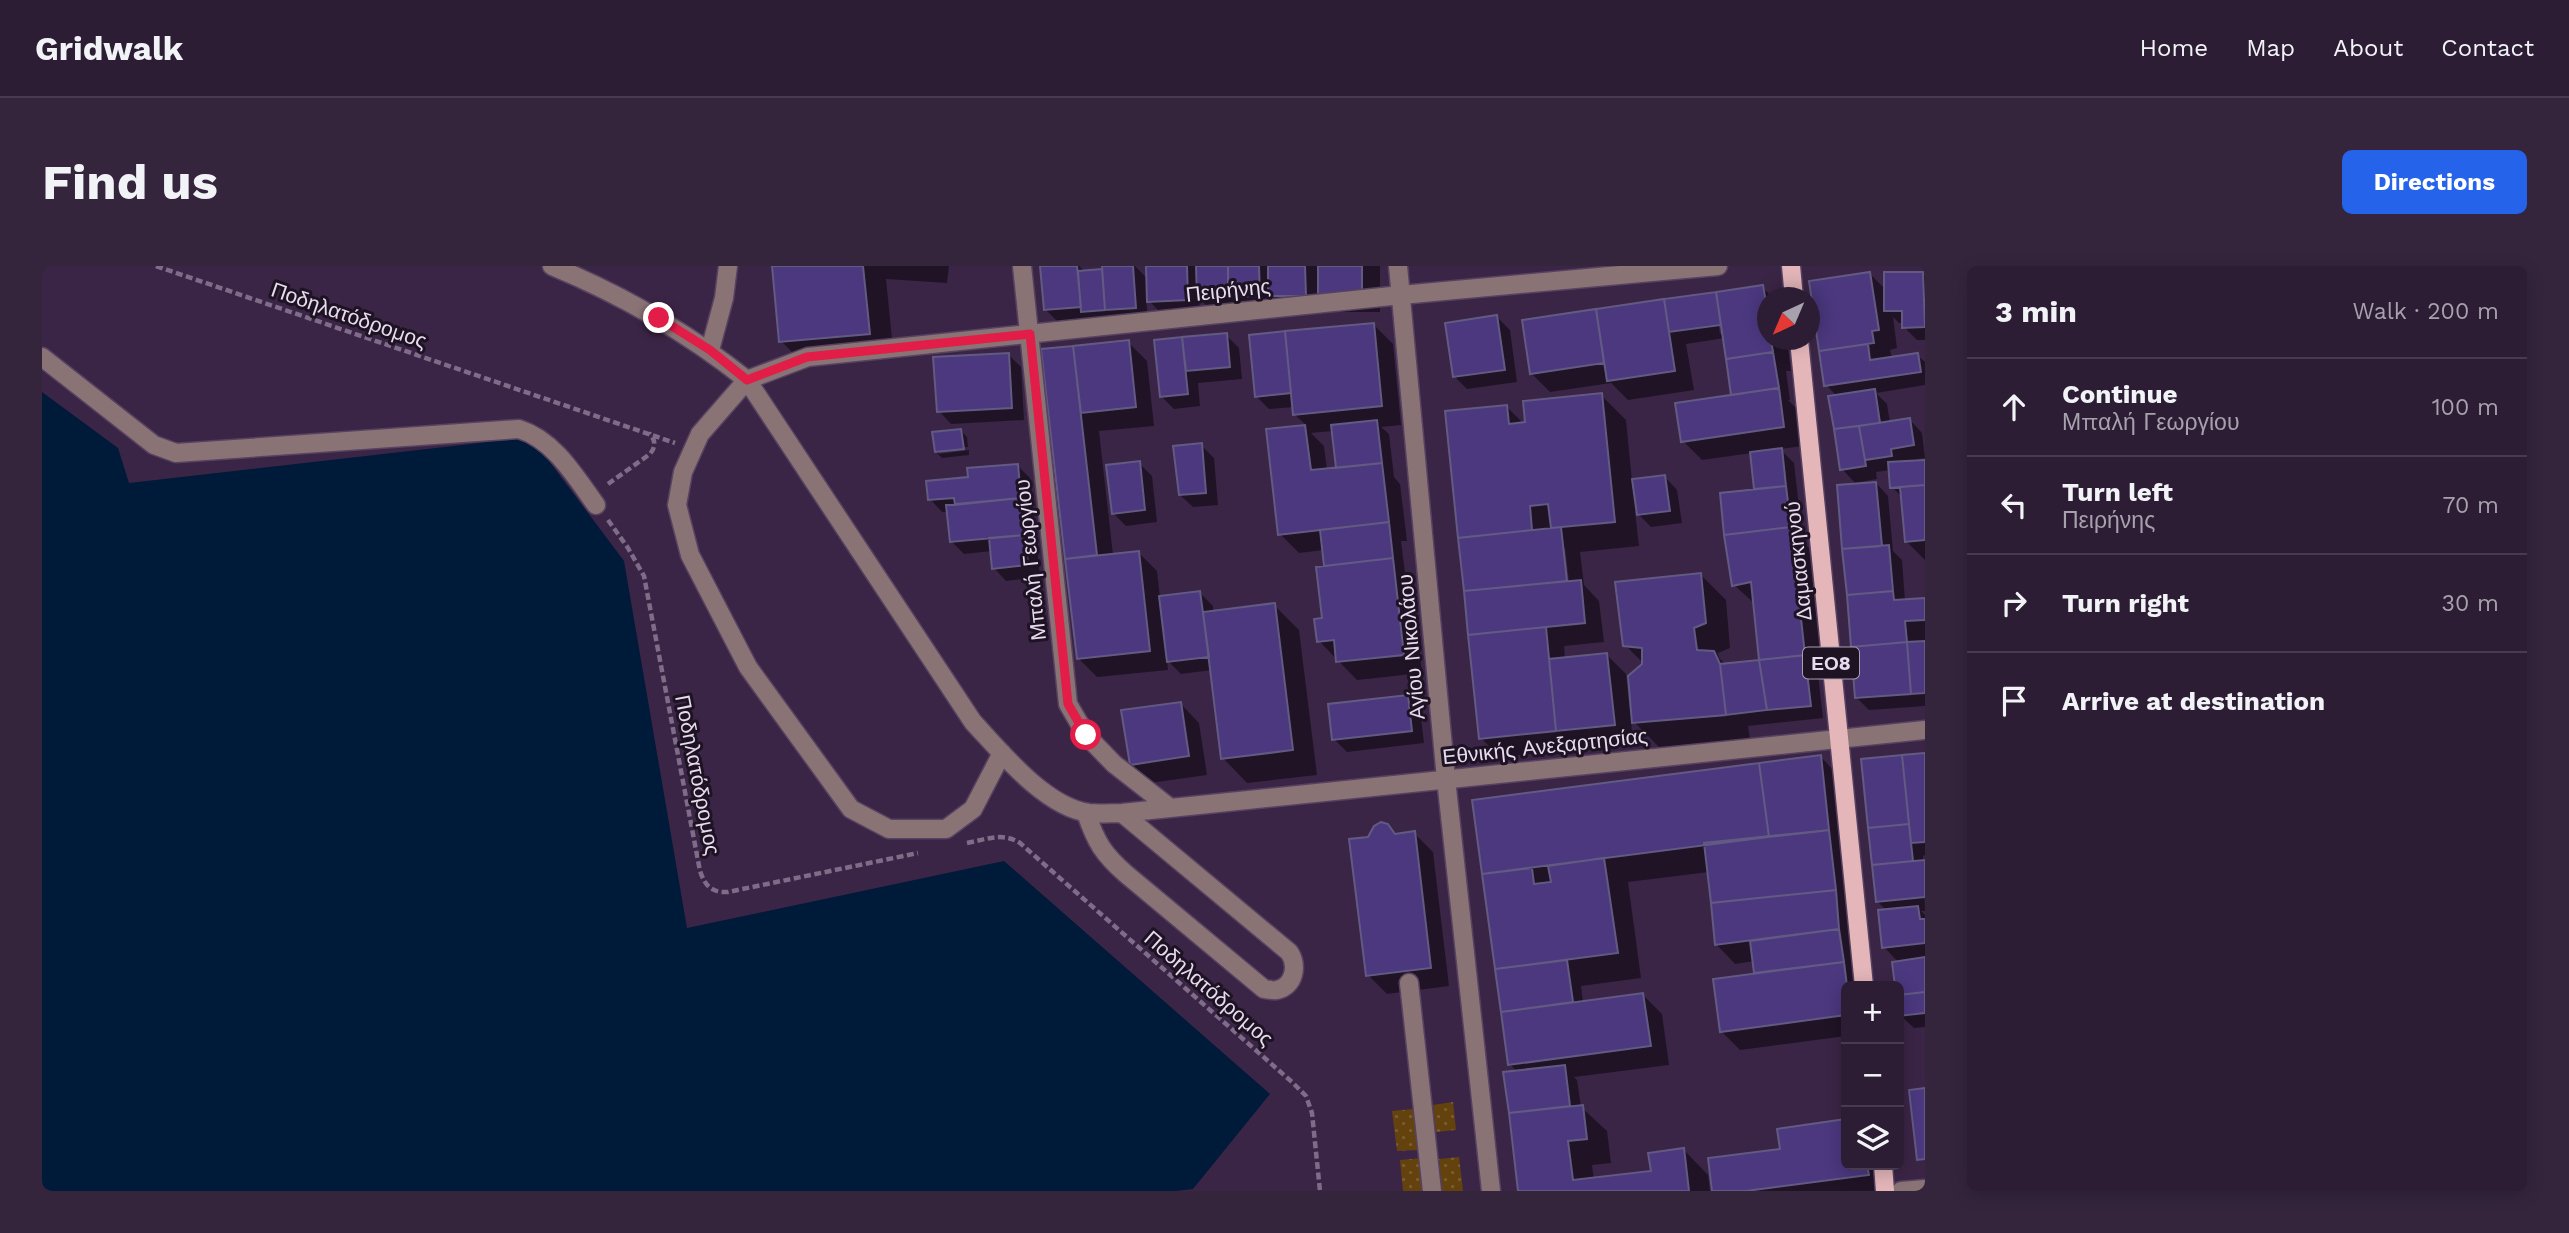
<!DOCTYPE html>
<html lang="en">
<head>
<meta charset="utf-8">
<style>
	:root { --surface:#2c1c34; --page:#34253c; --text:#f1f3f6; --muted:#a6a1ac; --line:#483a4f; --accent:#2563eb }
	body { margin:0; font-family:"Work Sans",sans-serif; background:var(--page); color:var(--text) }
	.controls { position:absolute; right:21px; bottom:21px; display:grid; overflow:hidden; border-radius:10px; box-shadow:0 4px 18px #0003 }
	.controls button { width:63px; height:63px; display:grid; place-items:center; padding:0; border:0; border-bottom:2px solid var(--line); background:var(--surface); color:var(--text); font:35px sans-serif }
	.compass { position:absolute; left:1715px; top:21px; width:63px; height:63px; border-radius:50%; background:var(--surface); box-shadow:0 4px 18px #0003; rotate:224deg }
	.stop { position:absolute; width:21px; height:21px; margin:-16px; border:5px solid #e11d48; border-radius:50%; background:#fff }
	.stop.end { background:#e11d48; border-color:#fff; box-shadow:0 2px 7px #0008 }
	.list { margin:0; padding:0; list-style:none }
	h2 { display:flex; justify-content:space-between; align-items:center; height:91px; margin:0; padding:0 28px; font-size:30px }
	h2 small { font-size:23px; font-weight:400; color:var(--muted) }
	.list li { display:grid; grid-template-columns:46px 1fr auto; gap:21px; align-items:center; box-sizing:border-box; height:98px; padding:0 28px; border-top:2px solid var(--line) }
	.list b { display:block; font-size:26px; white-space:nowrap }
	.list p { margin:0; font-size:23px; white-space:nowrap; color:var(--muted) }
	.list em { font-size:23px; font-style:normal; color:var(--muted) }
	.icon { flex:none; width:38px; height:38px; fill:none; stroke:currentColor; stroke-width:2; stroke-linecap:round; stroke-linejoin:round }
	.map { position:relative; flex:none; width:1883px; height:925px; overflow:hidden; border-radius:10px }
	header { display:flex; align-items:center; gap:42px; box-sizing:border-box; height:98px; padding:0 35px; background:var(--surface); border-bottom:2px solid var(--line) }
	header strong { font-size:33px }
	nav { display:flex; gap:38px; margin-inline-start:auto; font-size:24px }
	.intro { display:flex; align-items:center; justify-content:space-between; box-sizing:border-box; height:168px; padding:0 42px }
	h1 { margin:0; font-size:49px }
	.button { padding:18px 32px; border-radius:10px; background:var(--accent); color:#fff; font-size:24px; font-weight:700 }
	main { display:flex; gap:42px; padding:0 42px }
	aside { flex:1; background:var(--surface); border-radius:10px; box-shadow:0 4px 18px #0003 }
	.map>svg:first-child { display:block }
	.grass { fill:url(#grass-dots) }
	.water { fill:#001a39 }
	.shadow { fill:#0007; fill-rule:evenodd }
	.building { fill:#4b387f; stroke:#625a82; stroke-width:2 }
	.lines { fill:none; stroke-linecap:round; stroke-linejoin:round }
	.minor-casing { stroke:#574261; stroke-width:21 }
	.major-casing { stroke:#574261; stroke-width:21 }
	.path { stroke:#7e6c88; stroke-width:4.5; stroke-dasharray:7 3.5; stroke-linecap:butt }
	.minor { stroke:#8a7375; stroke-width:18 }
	.major { stroke:#e4b6ba; stroke-width:18 }
	.route { stroke:#e11d48; stroke-width:9 }
	.labels { text-anchor:middle; dominant-baseline:central; stroke-width:6; stroke-linejoin:round; paint-order:stroke }
	.shield { fill:#1d1322; stroke:#ab9fb2; stroke-width:2 }
	.shield-label { font-size:19px; font-weight:bold; fill:#e8dbf0 }
	.street-label { font-size:21px; fill:#e8dbf0; stroke:#1d1322 }
</style>
</head>
<body>
<header>
<strong>Gridwalk</strong>
<nav><a>Home</a><a>Map</a><a>About</a><a>Contact</a></nav>
</header>
<div class="intro"><h1>Find us</h1><a class="button">Directions</a></div>
<main>
<div class="map">
<svg width="1883" height="925" viewBox="0 0 1883 925">
	<defs>
		<pattern id="grass-dots" width="8" height="8" patternUnits="userSpaceOnUse" patternTransform="scale(1.75)"><rect width="8" height="8" fill="#64420d"/><path d="M2 2h.1M6 6h.1" fill="none" stroke="#7a5d31" stroke-width="1.8" stroke-linecap="round"/></pattern>
	</defs>
	<rect width="100%" height="100%" fill="#3b2546"/>
	<path class="grass" d="M1411,836l3,28 -20,2 -3,-27z
		M1372,843l5,41 -22,1 -5,-40z
		M1417,891l4,34h-21l-3,-32z
		M1380,892l4,33h-23l-3,-31z"/>
	<path class="water" d="M0,126l76,56 11,35 402,-46 93,124 63,367 317,-67 266,233 -77,95 -17,2h-1134z"/>
	<path class="shadow" d="M732,0h175l-2,17 -61,-4 8,79 -88,8 -25,-25z
		M1000,0h37l7,6 18,-2v-4h31l13,13 -1,-13h-9h242v46h-41l-15,-15v17h-35l-17,-17v11l-61,2 -12,-12 1,15 -38,1 -16,-16 2,22 -90,2 -13,-13z
		M1880,7l3,3v64h-8l-13,-13v-4h-5l-6,-6 4,31 -7,2 2,8 25,-3 8,7v23l-49,8 11,11 3,19 20,-3 12,13 3,25 -7,1 1,3 6,-1v99l-19,-19 -4,-44 -10,-10 -2,-17 -14,2 1,7 -22,4 -13,-14 -12,-72 7,-1 -11,-11 -3,-32 -3,-3 50,-76 16,16z
		M1720,21l11,11h-5v42h19l4,31h-5l4,29h-2l9,9 6,37 -23,3 14,14 9,79 6,6 14,125 -5,1 5,44 -75,8 2,13 -91,8 -28,-28 2,25 -133,13 -19,-19 -34,-326 59,-6 18,18 77,-29 25,25 6,61 33,-4 12,13 5,33 -31,4 -16,-16 4,35 -59,6 4,33 15,16 5,41 -40,4 1,13 42,-4 19,19 4,38h3l11,-48 -19,-19 76,-70 25,25 4,48 -12,5 1,5 7,7 37,-4 -8,-57 -21,-19 22,-94 -4,-38 -50,7 -19,-19 50,-45 -8,-58 -39,6 8,46 -66,10 -17,-17 -61,9 -19,-19 -7,-52zM1674,39l8,28 -4,1zM1520,282h3l5,42h-4z
		M1455,51l13,13 7,52 -50,7 -13,-13z
		M1332,59l19,19 8,81 -20,2 8,7 5,43 6,7 7,57h-6l4,32 6,6 11,94 -65,7 -38,-39 5,-22 2,-52 -2,-17 -25,3 -19,-19 -12,-103 39,-5 -13,-12v-7l-25,2 -13,-13zM1291,165l7,38 -13,1 -3,-24 -13,-13z
		M1184,69l13,13 3,31 -44,4 2,23 -26,3 -13,-13 -5,-54z
		M1086,76l19,19 7,65 -55,5 14,124 25,-3 19,19 3,27 40,-5 13,13v6l61,-7 25,25 18,145 -70,8 -24,-25 -11,-88 -31,4 -14,-14 1,10 -71,7 -19,-19 -35,-307z
		M966,88l13,13 3,53 -73,4 -12,-13z
		M919,165l6,6 1,10 -29,3v4l30,-4v5l-27,3 -6,-6z
		M1159,179l13,13 4,47 -25,2 -13,-12z
		M1097,197l13,13 5,46 -31,4 -13,-13z
		M975,199l13,13 10,99 -34,4 -12,-13 -2,-17 -28,3 -13,-13 -2,-29h-7l-12,-13 40,-20z
		M1834,217l12,13 5,55 9,9 3,41 20,-1v106l-56,4 -12,-12z
		M1365,430l13,13 4,34 -77,9 -13,-13z
		M1138,437l19,20 8,52 -57,8 -19,-19z
		M1883,488v101l-2,1 2,55h-4l4,4v112l-11,1 -13,-12 -2,-30h-2l-4,-23h6l-15,-16 3,-36 -10,-10 -14,-141z
		M1778,490l19,20 17,198h-2l8,9 1,3h-17v50l-106,14 -19,-19 37,-56 -4,-14 -19,3 -19,-20 -7,-72 -81,10 13,96 -60,8 2,17 60,-8 19,19 7,51 -95,12 3,3 4,27 26,24 4,32 -19,2 2,15 59,-7 31,-23 24,25 2,16h-191l-14,-117 13,-1 -8,-9 -36,-262z
		M1345,559l10,10 17,-2 19,19 16,134 -62,8 -19,-19 1,-137z
		M1804,855v44h37l4,26h-173l68,-41 -3,-20z"/>
	<path class="building" d="M730,0h91l7,68 -91,8z
		M998,0h37l4,41 -37,3z
		M1060,0h31l3,42 -31,2z
		M1104,0h41l1,34 -41,2z
		M1154,0h32v31l-31,1z
		M1186,0h31l1,30 -32,1z
		M1226,0h37l1,30h-38z
		M1276,0h44v27l-44,1z
		M1060,3l3,41 -24,2 -3,-41z
		M1828,6l9,58 -7,1 2,12 -55,8 -10,-70z
		M1842,6h39l2,55 -23,1v-17h-18z
		M1721,19l5,29v26h3l2,12 -47,7 -10,-67z
		M1674,26l5,33 -52,7 -5,-33z
		M1622,33l11,72 -68,10 -11,-72z
		M1554,43l8,54 -74,11 -8,-54z
		M1455,49l8,55 -52,7 -8,-54z
		M1332,57l8,83 -89,9 -8,-84z
		M1243,65l6,62 -36,4 -6,-62z
		M1185,67l3,34 -44,4 -4,-34z
		M1140,71l6,57 -28,3 -6,-57z
		M1087,74l7,67 -55,6 -8,-67z
		M1826,78l2,16 48,-7 3,19 -97,14 -5,-35z
		M1031,80l24,209 -32,4 -24,-210z
		M1731,86l6,36 -48,7 -5,-36z
		M967,87l3,55 -75,4 -4,-55z
		M1737,122l5,39 -103,15 -6,-39z
		M1833,123l5,34 -46,6 -6,-33z
		M1560,127l13,129 -64,6 -3,-24 -18,2 2,24 -74,8 -13,-127 62,-6 2,19 16,-2 -2,-21z
		M1868,152l4,27 -23,4 1,7 -27,4 -6,-34z
		M1335,154l5,43 -46,5 -5,-43z
		M1263,159l6,45 71,-7 7,59 -111,13 -12,-106z
		M1817,160l7,40 -26,4 -6,-41z
		M919,163l3,20 -29,3 -3,-20z
		M1160,177l4,50 -27,2 -6,-49z
		M1740,182l4,38 -32,3 -4,-37z
		M1883,194v25l-35,3 -2,-26z
		M1098,195l5,49 -33,4 -6,-49z
		M976,198l3,34 -66,7 -1,-7 -26,2 -2,-19 42,-4 -1,-9z
		M1623,209l5,36 -33,4 -5,-36z
		M1834,216l6,64 -40,3 -5,-64z
		M1883,219v55l-20,2 -5,-55z
		M1744,220l5,41 -67,8 -4,-42z
		M979,232l4,37 -75,7 -4,-37z
		M1347,256l4,36 -69,8 -4,-36z
		M1519,261l6,54 -103,10 -6,-53z
		M1749,261l14,128 -46,5 -8,-78 -19,4 -8,-51z
		M983,269l3,30 -36,4 -3,-31z
		M1847,279l4,46 -46,4 -5,-46z
		M1097,285l11,100 -73,8 -12,-100z
		M1351,292l11,97 -68,7 -2,-22 -17,2 -3,-23 8,-1 -6,-51z
		M1659,307l5,50 -12,5 3,22 17,1 6,13 6,51 -94,8 -4,-47 14,-12v-16l-19,-2 -8,-64z
		M1539,314l4,43 -117,12 -4,-44z
		M1158,325l9,66 -42,5 -8,-66z
		M1851,325l1,9 31,-2v22l-20,1 2,21 -56,5 -4,-52z
		M1233,337l18,147 -72,9 -18,-147z
		M1504,361l10,104 -77,8 -11,-104z
		M1883,375v52l-14,1 -4,-52z
		M1865,376l4,52 -56,4 -4,-51z
		M1565,387l8,72 -59,6 -7,-72z
		M1763,389l6,51 -44,4 -8,-50z
		M1717,394l8,50 -41,5 -6,-51z
		M1366,429l4,36 -80,9 -4,-36z
		M1139,436l8,54 -59,9 -9,-55z
		M1883,487v89l-14,1 -9,-88z
		M1779,489l8,75 -60,7 -10,-74z
		M1860,489l7,69 -41,4 -7,-69z
		M1717,497l10,74 -287,37 -10,-74z
		M1339,556l7,2 7,10 20,-3 16,137 -65,8 -17,-137 19,-2 6,-11z
		M1867,558l4,37 -41,4 -4,-37z
		M1787,564l7,60 -125,13 -7,-60z
		M1562,592l14,95 -123,16 -13,-95 50,-6 2,16 17,-2 -3,-16z
		M1883,594v37l-49,5 -4,-37z
		M1794,624l3,39 -124,16 -4,-42z
		M1876,640l2,13h5v24l-43,5 -4,-38z
		M1797,663l5,33 -90,11 -4,-32z
		M1883,691v35l-26,3v-9h-4l-3,-24z
		M1525,694l6,42 -72,10 -6,-43z
		M1802,696l3,24 -1,29 -126,17 -7,-53z
		M1883,726v21l-26,3v-21z
		M1601,727l8,53 -143,19 -7,-53z
		M1523,799l5,41 -61,7 -6,-41z
		M1883,822v71l-8,1 -8,-70z
		M1541,839l4,34 -19,2 5,39 78,-9 -3,-18 36,-5 5,43h-171l-9,-78z
		M1804,853v46h21l2,10 -123,16h-34l-4,-33 72,-9 -3,-20z"/>
	<g class="lines">
		<defs>
			<path id="minor" d="M510,0c70,29 136,67 195,114l226,342c28,30 72,85 116,91 10,1 22,0 33,0l803,-83
				M980,0l46,438 18,31 28,29 55,43
				M1356,0l48,513 45,412
				M668,84l14,-52 4,-32
				M0,91l112,88 22,8 343,-24c35,11 56,47 77,76
				M960,487l-29,56 -27,20h-57l-38,-20 -103,-142 -58,-112 -13,-50 6,-33 17,-38 47,-54 61,-23 593,-62 317,-29
				M1044,547c10,29 17,41 40,61l138,115c1,0 12,2 13,1 18,-4 21,-26 12,-38l-167,-139
				M1367,717l23,208
				M1859,925l24,-2"/>
			<path id="major" d="M1749,0l3,32
				M1757,74l65,646
				M1841,899l2,26"/>
		</defs>
		<use href="#minor" class="minor-casing"/>
		<use href="#major" class="major-casing"/>
		<path class="path" d="M114,0l519,177
			M566,218l42,-30c6,-8 6,-13 -1,-21
			M566,254l20,28 16,28 56,295c5,15 12,22 28,21l190,-39
			M925,577c20,-4 36,-11 53,0l272,239 14,14 6,17 8,78"/>
		<use href="#minor" class="minor"/>
		<use href="#major" class="major"/>
	</g>
	<g class="lines">
		<path class="route" d="M617,52l51,32 37,30 60,-23 223,-23 38,370 18,31"/>
	</g>
	<g class="labels">
		<rect class="shield" x="1761" y="381.5" width="56" height="31" rx="5"/>
		<g class="shield-label">
			<text x="1789" y="397">ΕΟ8</text>
		</g>
		<g class="street-label">
			<text transform="translate(1186 24) rotate(-6)">Πειρήνης</text>
			<text transform="translate(307 49) rotate(19)">Ποδηλατόδρομος</text>
			<text transform="translate(988 294) rotate(-96)">Μπαλή Γεωργίου</text>
			<text transform="translate(1756 295) rotate(-96)">Δαμασκηνού</text>
			<text transform="translate(1369 381) rotate(-95)">Αγίου Νικολάου</text>
			<text transform="translate(1503 480) rotate(-6)">Εθνικής Ανεξαρτησίας</text>
			<text transform="translate(656 509) rotate(79)">Ποδηλατόδρομος</text>
			<text transform="translate(1167 722) rotate(41)">Ποδηλατόδρομος</text>
		</g>
	</g>
</svg>
<div class="controls">
<button>+</button>
<button>−</button>
<button><svg class="icon" aria-label="layers" viewBox="0 0 24 24"><path d="M12 4l9 5-9 5-9-5zM3 14l9 5 9-5"/></svg></button>
</div>
<svg class="compass" viewBox="-18 -18 36 36"><path d="M0-13l5 13h-10z" fill="#e53935"/><path d="M0 13l5-13h-10z" fill="#a6a1ac"/></svg>
<div class="stop" style="left:1044px;top:469px"></div>
<div class="stop end" style="left:617px;top:52px"></div>
</div>
<aside>
<h2>3 min<small>Walk · 200 m</small></h2>
<ul class="list">
<li><svg class="icon" aria-label="ahead" viewBox="0 0 24 24"><path d="M12 20V5M6 11l6-6 6 6"/></svg><div><b>Continue</b><p>Μπαλή Γεωργίου</p></div><em>100 m</em></li>
<li><svg class="icon" aria-label="left" viewBox="0 0 24 24"><path d="M17 20v-9H6M10 6l-5 5 5 5"/></svg><div><b>Turn left</b><p>Πειρήνης</p></div><em>70 m</em></li>
<li><svg class="icon" aria-label="right" viewBox="0 0 24 24"><path d="M7 20v-9h11M14 6l5 5-5 5"/></svg><div><b>Turn right</b></div><em>30 m</em></li>
<li><svg class="icon" aria-label="arrive" viewBox="0 0 24 24"><path d="M6 21V4h12l-3 4 3 4H6"/></svg><div><b>Arrive at destination</b></div></li>
</ul>
</aside>
</main>
</body>
</html>
